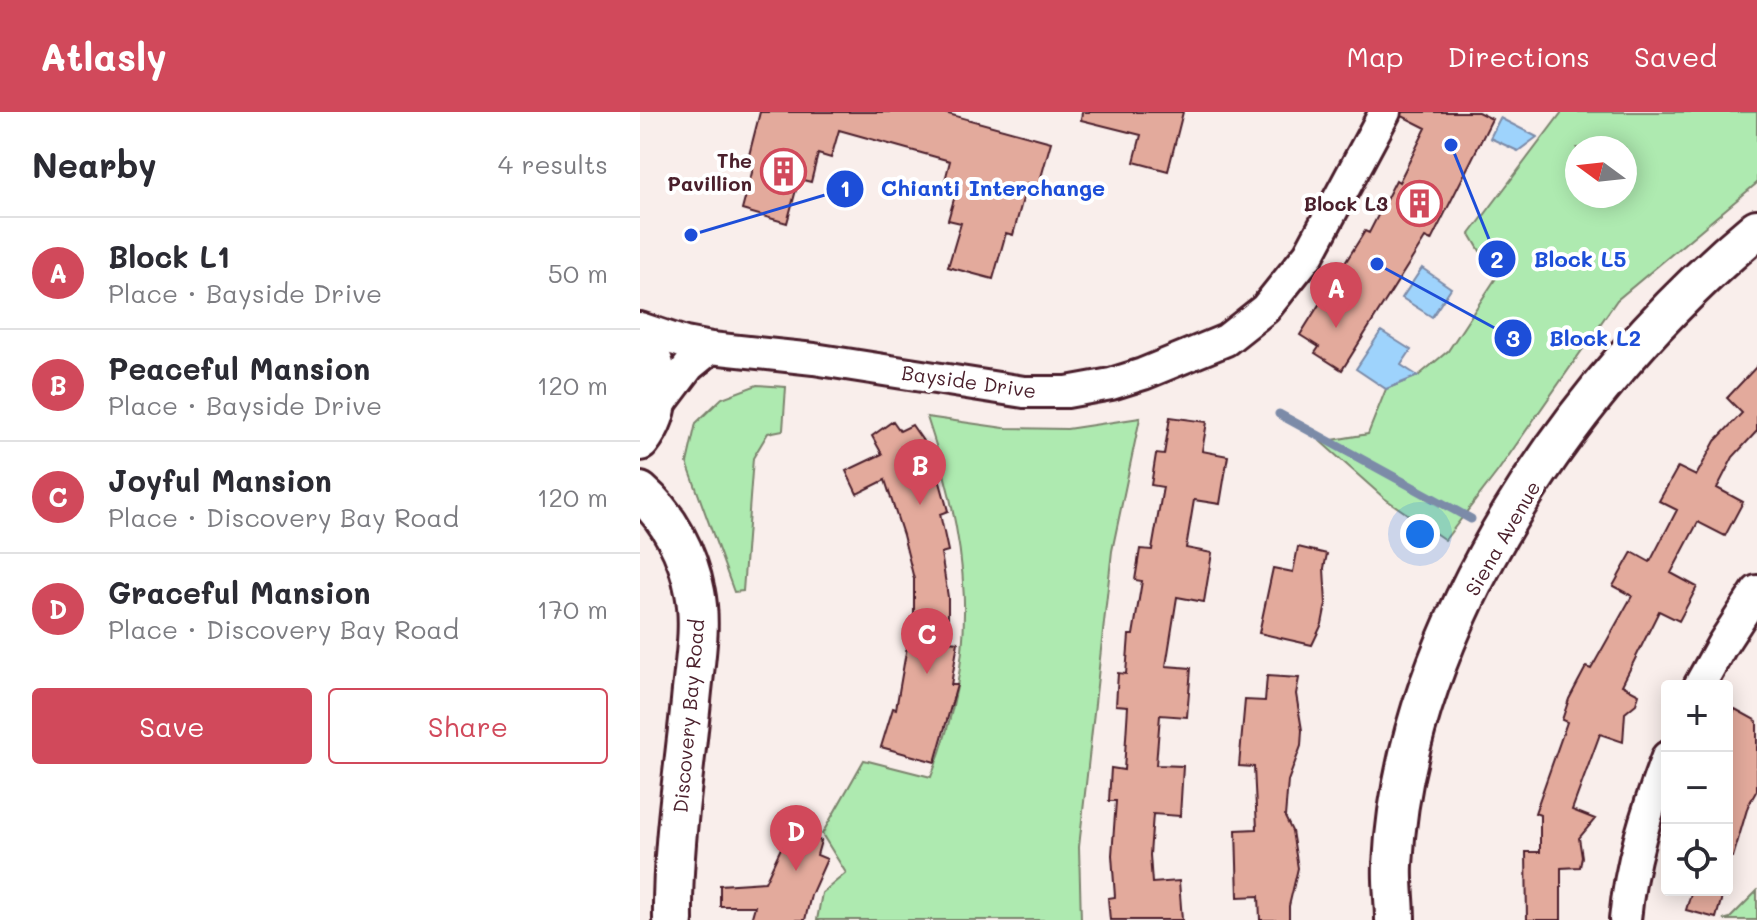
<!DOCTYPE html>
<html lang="en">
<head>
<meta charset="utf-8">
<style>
	:root { --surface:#fff; --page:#f2f2f3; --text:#2b2b33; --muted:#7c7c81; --line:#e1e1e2; --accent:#d1495b }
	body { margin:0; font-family:Mali,sans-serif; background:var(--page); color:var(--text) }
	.controls { position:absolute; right:24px; bottom:24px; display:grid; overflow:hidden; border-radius:8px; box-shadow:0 4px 20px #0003 }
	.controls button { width:72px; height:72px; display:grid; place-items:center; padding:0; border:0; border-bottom:2px solid var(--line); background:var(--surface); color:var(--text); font:40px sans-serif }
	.compass { position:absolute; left:925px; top:24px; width:72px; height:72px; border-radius:50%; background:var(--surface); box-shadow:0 4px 20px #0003; rotate:285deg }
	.you { position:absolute; left:780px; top:422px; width:28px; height:28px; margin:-20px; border:6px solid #fff; border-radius:50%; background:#1a73e8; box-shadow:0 0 0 12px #1a73e833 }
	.badge { display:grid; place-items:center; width:52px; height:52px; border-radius:50%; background:var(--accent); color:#fff; font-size:26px; font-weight:700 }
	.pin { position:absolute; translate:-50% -66px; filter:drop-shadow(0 2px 4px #0008) }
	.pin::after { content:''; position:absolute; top:42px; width:28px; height:24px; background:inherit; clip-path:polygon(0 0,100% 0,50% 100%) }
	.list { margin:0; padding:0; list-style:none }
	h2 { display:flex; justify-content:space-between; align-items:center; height:104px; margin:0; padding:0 32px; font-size:34px }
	h2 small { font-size:26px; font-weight:400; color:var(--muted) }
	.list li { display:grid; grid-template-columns:52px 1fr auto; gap:24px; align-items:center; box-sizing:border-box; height:112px; padding:0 32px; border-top:2px solid var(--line) }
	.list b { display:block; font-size:30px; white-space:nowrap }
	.list p { margin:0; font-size:26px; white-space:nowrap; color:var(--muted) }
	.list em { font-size:26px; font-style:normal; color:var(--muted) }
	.actions { display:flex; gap:16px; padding:24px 32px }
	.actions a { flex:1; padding:18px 0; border:2px solid var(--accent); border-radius:8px; text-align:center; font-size:28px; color:var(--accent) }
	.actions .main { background:var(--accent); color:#fff }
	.icon { flex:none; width:44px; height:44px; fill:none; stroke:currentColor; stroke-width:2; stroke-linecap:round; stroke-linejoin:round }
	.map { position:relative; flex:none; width:1117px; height:808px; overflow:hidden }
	header { display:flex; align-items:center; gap:48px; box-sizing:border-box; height:112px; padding:0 40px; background:var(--accent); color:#fff }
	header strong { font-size:38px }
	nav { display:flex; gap:44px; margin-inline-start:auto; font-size:28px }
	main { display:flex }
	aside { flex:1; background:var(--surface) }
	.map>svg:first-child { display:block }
	.green { fill:#aeeab0; stroke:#7c846e; stroke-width:2; fill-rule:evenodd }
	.water { fill:#9ed3fc; stroke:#7c8ba8; stroke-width:2 }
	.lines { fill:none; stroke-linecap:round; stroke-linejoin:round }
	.stream { stroke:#7c8ba8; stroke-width:9 }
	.building { fill:#e3aa9c; stroke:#4a1f2b; stroke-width:2 }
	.minor-casing { stroke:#4a1f2b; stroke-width:36 }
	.tertiary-casing { stroke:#4a1f2b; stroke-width:44 }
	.minor { stroke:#fff; stroke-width:30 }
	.tertiary { stroke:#fff; stroke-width:38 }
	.labels { text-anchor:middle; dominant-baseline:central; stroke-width:8; stroke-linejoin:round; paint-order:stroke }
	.poi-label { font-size:20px; font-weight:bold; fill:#4a1f2b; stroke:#fff; text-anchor:end }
	.street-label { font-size:20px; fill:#4a1f2b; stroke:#fff }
	.leader { fill:none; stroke:#1d4ed8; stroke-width:3 }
	.callout-dot { fill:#1d4ed8; stroke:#fff; stroke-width:3 }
	.mark-label { font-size:24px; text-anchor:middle; font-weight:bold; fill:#fff }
	.callout-label { font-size:22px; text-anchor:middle; font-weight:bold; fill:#1d4ed8; stroke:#fff; stroke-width:8; stroke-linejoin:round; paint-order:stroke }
</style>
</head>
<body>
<header>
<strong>Atlasly</strong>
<nav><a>Map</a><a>Directions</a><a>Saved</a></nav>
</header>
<main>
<aside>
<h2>Nearby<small>4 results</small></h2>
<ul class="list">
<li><span class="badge">A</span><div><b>Block L1</b><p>Place · Bayside Drive</p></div><em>50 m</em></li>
<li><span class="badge">B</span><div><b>Peaceful Mansion</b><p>Place · Bayside Drive</p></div><em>120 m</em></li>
<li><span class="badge">C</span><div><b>Joyful Mansion</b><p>Place · Discovery Bay Road</p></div><em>120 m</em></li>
<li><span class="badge">D</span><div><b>Graceful Mansion</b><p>Place · Discovery Bay Road</p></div><em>170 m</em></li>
</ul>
<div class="actions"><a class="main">Save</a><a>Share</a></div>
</aside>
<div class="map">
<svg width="1117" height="808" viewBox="0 0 1117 808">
	<rect width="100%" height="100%" fill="#f9eeeb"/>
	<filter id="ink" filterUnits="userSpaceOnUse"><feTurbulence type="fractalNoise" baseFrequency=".0125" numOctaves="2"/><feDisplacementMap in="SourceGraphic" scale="16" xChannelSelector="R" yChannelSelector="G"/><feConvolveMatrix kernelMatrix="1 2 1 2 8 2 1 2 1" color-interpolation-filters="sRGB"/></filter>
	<g filter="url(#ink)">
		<path class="green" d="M922,0h195v71l-140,117 -119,171 -53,69 -61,-42 -63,-56 47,-8 18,-45 32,-13 30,-25 48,-73 -26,-44zM937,36h48v48h-48z
			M117,273l29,2 -3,43 -15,3 -15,25 -10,133 -9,1 -47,-129 9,-40 26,-25z
			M287,305l77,11 63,1 73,-11 -28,133 -33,296 2,73h-264l5,-27 24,-20 -24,-39 42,-74 67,17c50,-129 39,-231 -4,-360z
			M1117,779v29h-34l7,-2z"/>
		<path class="water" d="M860,6l37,19 -19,14 -28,-13z
			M782,156l29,20 -19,29 -30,-19z
			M741,219l30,19 -10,15 17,11 -32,13 -30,-20z"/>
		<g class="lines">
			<path class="stream" d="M639,302l192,105"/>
		</g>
		<path class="building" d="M120,0h181l110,30 -13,46 -11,-4 -14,51 -7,-2 -13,46 -45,-12 13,-44 -13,-3 8,-28 -13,-4 7,-27 -111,-31 -8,28 -13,-4 -7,28 -12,-3 -12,44 -45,-13 12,-45 -7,-2z
			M442,0h101l-15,59 -34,-9 7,-27 -60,-15z
			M763,0h75l14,7 -61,122 -6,-3 -83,132 -27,-17 4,-6 -19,-12 65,-104 4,2 27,-53 3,2 27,-54 -24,-12z
			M1117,254v65l-24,26 -16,31 26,14 -18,34 -27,-14 -27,51 26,14 -18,34 -20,-10 -37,74 17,9 -3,10 -11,9 -2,29 -23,-8 -28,76 23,9 -16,19 3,19 -2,10 -19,1v52h-34l-1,-68h14v-37l-5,-2 32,-91 -5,-2 7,-21 17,-32 5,2 41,-73 -19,-10 19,-34 18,10 27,-52 -18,-9 19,-34 18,9 19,-35 27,-28 -15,-15z
			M530,305l37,5 -5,29 26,5 -8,48 -26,-4 -8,48 26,5 -8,49 -27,-5 -11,69 25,2 -4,49 -27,-2 -4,50 27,1 -3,50 -27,-2 -3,41 2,28 27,-2 3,39h-72l-2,-22 7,-1 -3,-42 4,-54h-7l2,-33 13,2 4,-64 -12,-1 2,-32 8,1 3,-39h4l9,-54 -7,-1 5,-31 12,1 11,-63 -12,-2 5,-31 8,1z
			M253,309l7,10 12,-6 11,16 15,34 10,36 -8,3 8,37 -7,2 7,44v44l10,1 -7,43h6l-22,77 -54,-15 12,-39 3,1 13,-74 5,2v-58l-11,-44 -18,-55 -28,14 -11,-23 36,-17 -10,-18z
			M658,435l29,7 -3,14 2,36 -4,20 -10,21 -53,-12 14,-65 20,4z
			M627,564l32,2 -3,16 6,36 -1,16 -13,35 -3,36 7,14 6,37 -9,38v14h-29l-1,-24 -21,1 -2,-67 21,-1 -3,-62 -15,-1 6,-66 20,1z
			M1095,597l22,12v69l-9,16 -15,51 -6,-1v-132z
			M157,721l24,8 -4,14 10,4 -16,36 -6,25h-54l4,-14h-35v-21l45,-3 17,-36 10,4z
			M1052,778h32l-8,28 -30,-8z"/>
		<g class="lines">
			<defs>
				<path id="minor" d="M0,216l45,15 26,5 103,11 210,33h43l44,-8 32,-10 83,-34 39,-31 44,-55 76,-142
					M18,295l31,-41 22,-18
					M1059,574l23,-41 35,-54
					M985,808c5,-57 22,-110 42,-163"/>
				<path id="tertiary" d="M0,226c23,32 25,71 0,103
					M0,380c29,25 48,62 55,100 7,35 -1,74 -4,109 -7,72 -19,146 -18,219
					M755,808c0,-18 -3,-37 -2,-55 11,-240 184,-487 364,-636"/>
			</defs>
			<use href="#minor" class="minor-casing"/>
			<use href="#tertiary" class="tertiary-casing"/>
			<use href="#minor" class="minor"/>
			<use href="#tertiary" class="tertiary"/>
		</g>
	</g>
	<defs>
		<symbol id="building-ring" viewBox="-11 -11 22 22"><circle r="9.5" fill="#fff" stroke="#d1495b" stroke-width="1.5"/><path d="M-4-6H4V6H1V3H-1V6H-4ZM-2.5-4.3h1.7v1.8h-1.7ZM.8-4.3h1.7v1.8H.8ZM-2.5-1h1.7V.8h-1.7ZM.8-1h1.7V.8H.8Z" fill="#d1495b"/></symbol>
	</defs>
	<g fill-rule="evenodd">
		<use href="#building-ring" x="118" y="34" width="51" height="51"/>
		<use href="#building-ring" x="754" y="66" width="51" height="51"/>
	</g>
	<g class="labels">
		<g class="poi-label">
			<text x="112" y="48">The<tspan x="112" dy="23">Pavillion</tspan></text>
			<text x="748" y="91">Block L3</text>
		</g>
		<g class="street-label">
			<text transform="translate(329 269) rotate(8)">Bayside Drive</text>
			<text transform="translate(862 426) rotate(-60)">Siena Avenue</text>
			<text transform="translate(48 604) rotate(-85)">Discovery Bay Road</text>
		</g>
	</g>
	<path class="leader" d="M51 123L205 77M811 33L857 147M737 152L873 226"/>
	<g class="callout-dot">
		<circle cx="51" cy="123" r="8"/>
		<circle cx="811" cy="33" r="8"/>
		<circle cx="737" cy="152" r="8"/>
		<circle cx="205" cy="77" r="20"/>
		<circle cx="857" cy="147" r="20"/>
		<circle cx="873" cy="226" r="20"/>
	</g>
	<g class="mark-label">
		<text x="205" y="85">1</text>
		<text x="857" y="156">2</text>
		<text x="873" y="235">3</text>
	</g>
	<g class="callout-label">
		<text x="353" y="84">Chianti Interchange</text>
		<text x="940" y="155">Block L5</text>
		<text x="955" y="234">Block L2</text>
	</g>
</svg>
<div class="controls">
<button>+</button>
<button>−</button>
<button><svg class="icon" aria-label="locate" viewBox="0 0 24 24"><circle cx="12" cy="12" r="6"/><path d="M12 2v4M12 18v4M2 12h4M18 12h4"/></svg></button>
</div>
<svg class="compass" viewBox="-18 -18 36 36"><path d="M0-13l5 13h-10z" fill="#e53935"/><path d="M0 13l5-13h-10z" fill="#7c7c81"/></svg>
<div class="you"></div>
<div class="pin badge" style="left:696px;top:216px">A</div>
<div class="pin badge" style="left:280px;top:393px">B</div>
<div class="pin badge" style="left:287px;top:562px">C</div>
<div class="pin badge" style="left:156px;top:759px">D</div>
</div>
</main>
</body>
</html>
